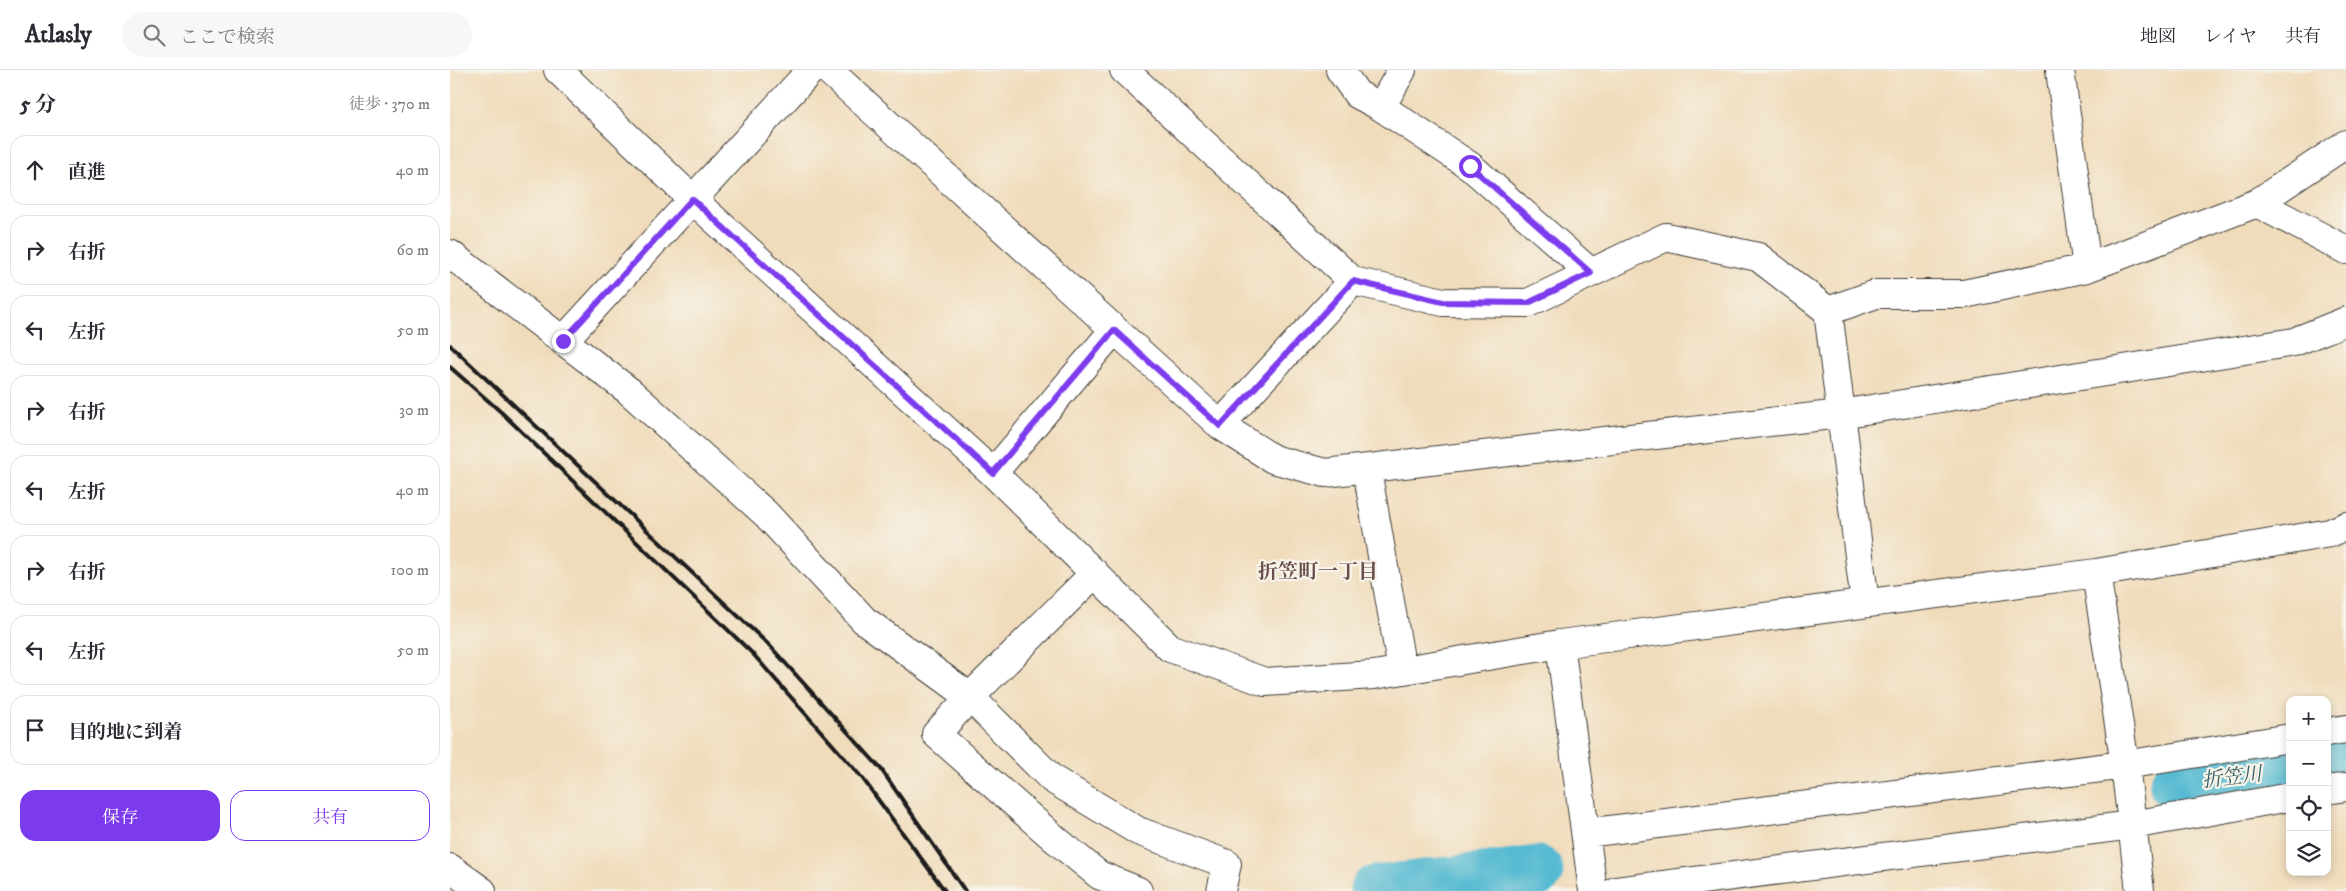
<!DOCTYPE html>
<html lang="ja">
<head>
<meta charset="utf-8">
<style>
	:root { --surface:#fff; --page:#f7f7f7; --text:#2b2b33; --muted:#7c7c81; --line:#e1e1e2; --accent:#7c3aed }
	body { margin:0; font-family:"IM FELL DW Pica","Noto Serif JP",serif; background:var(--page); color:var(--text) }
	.controls { position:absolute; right:15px; bottom:15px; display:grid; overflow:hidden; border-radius:10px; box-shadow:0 2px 8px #0003 }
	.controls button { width:45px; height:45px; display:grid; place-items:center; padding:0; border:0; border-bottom:1px solid var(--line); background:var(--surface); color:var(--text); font:25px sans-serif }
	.stop { position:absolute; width:15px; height:15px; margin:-11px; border:4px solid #7c3aed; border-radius:50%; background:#fff }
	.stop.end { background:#7c3aed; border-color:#fff; box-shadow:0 1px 5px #0008 }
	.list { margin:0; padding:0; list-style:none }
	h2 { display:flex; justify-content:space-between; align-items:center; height:65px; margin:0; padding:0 20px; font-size:21px }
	h2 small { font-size:16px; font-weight:400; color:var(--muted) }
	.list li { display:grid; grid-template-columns:32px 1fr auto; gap:15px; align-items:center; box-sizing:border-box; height:70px; margin:0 10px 10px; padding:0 10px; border:1px solid var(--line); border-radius:15px }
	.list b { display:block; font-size:19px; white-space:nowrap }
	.list em { font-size:16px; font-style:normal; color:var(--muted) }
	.actions { display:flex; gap:10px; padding:15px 20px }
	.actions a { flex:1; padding:11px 0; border:1px solid var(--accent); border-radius:15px; text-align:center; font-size:18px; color:var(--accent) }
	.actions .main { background:var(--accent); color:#fff }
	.icon { flex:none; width:28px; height:28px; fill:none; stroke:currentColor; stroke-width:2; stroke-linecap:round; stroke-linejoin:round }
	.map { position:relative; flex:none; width:1896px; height:821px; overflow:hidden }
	header { display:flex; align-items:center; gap:30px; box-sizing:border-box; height:70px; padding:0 25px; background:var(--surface); border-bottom:1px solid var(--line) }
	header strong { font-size:24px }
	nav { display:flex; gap:28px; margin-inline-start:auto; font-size:18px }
	.search { width:350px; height:45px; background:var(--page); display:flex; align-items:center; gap:12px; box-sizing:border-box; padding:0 18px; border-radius:28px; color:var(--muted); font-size:19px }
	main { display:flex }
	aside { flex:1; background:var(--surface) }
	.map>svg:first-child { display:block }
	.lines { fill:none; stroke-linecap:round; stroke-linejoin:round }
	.river { stroke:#54bad2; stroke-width:51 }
	.minor-casing { stroke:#3c3934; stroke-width:30 }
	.tertiary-casing { stroke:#3c3934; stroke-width:30 }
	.minor { stroke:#fff; stroke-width:28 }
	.tertiary { stroke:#fff; stroke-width:28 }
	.rail { stroke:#1c1c1c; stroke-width:4 }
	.route { stroke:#7c3aed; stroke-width:6 }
	.labels { text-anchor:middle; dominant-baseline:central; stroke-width:4.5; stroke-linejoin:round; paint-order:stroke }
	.neighbourhood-label { font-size:20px; font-weight:bold; fill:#6a4e4d; stroke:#f7f3e8 }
	.water-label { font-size:20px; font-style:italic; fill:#325b65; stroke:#f7f3e8 }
</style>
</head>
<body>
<header>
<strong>Atlasly</strong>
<div class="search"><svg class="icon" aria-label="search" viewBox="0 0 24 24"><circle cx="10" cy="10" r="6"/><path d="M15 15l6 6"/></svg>ここで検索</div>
<nav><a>地図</a><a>レイヤ</a><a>共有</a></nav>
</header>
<main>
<aside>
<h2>5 分<small>徒歩 · 370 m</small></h2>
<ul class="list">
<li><svg class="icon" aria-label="ahead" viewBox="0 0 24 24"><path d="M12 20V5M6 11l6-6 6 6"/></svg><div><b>直進</b></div><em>40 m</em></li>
<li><svg class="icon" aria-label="right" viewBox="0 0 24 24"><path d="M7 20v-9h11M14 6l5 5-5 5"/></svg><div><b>右折</b></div><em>60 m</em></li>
<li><svg class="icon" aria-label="left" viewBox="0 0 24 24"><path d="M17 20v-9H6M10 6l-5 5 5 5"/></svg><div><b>左折</b></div><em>50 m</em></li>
<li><svg class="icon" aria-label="right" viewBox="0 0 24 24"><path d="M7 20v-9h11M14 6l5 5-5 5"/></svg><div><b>右折</b></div><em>30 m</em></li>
<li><svg class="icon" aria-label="left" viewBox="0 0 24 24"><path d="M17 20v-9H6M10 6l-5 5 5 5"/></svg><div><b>左折</b></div><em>40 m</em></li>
<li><svg class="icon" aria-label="right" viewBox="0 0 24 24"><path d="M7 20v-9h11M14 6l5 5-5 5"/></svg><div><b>右折</b></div><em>100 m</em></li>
<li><svg class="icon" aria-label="left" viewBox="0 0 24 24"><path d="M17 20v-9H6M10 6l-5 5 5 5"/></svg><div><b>左折</b></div><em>50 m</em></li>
<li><svg class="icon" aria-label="arrive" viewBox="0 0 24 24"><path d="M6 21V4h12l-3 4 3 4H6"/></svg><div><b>目的地に到着</b></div></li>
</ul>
<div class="actions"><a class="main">保存</a><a>共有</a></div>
</aside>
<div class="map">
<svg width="1896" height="821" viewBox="0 0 1896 821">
	<rect width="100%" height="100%" fill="#f7f3e8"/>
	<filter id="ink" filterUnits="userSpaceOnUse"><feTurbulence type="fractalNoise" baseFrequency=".02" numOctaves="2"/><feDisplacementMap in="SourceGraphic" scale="10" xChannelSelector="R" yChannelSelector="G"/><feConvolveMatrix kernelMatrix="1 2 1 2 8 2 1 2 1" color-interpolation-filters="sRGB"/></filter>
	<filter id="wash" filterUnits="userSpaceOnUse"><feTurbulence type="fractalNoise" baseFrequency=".0096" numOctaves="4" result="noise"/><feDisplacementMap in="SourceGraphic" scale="20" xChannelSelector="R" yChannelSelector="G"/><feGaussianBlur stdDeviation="1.12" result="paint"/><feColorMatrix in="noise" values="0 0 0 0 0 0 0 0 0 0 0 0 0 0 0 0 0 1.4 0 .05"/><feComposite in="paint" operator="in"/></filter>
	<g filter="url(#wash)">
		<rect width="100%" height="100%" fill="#f0dcbb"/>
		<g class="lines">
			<path class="river" d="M1877,696l19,-3
				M1725,715l115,-14
				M925,821l163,-20"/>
		</g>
	</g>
	<g filter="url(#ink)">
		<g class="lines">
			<defs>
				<path id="minor" d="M108,0l134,129 301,274 177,175 95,34 109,-7 186,-31 536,-71 234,-40 16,-7
					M378,0l392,355 53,34 52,14 515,-59 454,-72 52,-21
					M674,0l229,211 90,21 85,1 138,-66 92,20 70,54 48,-17h88l123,-26 170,-65 89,-59
					M890,0l17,24 24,13 89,59 121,107
					M1610,0l27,198
					M931,37l21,-37
					M1807,133l89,47
					M0,184l179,137 137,123 98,106 106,77 82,82 86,52 89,33 -6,27
					M1378,241l37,292
					M113,271l248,-271
					M770,355l133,-144
					M917,400l35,200
					M543,403l121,-143
					M645,503l-125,124 -34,37 119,105 44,36 39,16
					M1646,503l29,192 15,126
					M1110,574l33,247
					M1877,662l19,-3
					M1877,720l19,-3
					M1136,763l539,-68 165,-27
					M1166,821l516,-66 158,-28"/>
				<path id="tertiary" d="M0,798l32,23"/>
			</defs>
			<use href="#minor" class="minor-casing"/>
			<use href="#tertiary" class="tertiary-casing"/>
			<use href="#minor" class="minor"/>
			<use href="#tertiary" class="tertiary"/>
			<path class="rail" d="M0,275l320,301 111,123 84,122
				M0,297l51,45 252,242 110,125 82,112"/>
		</g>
	</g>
	<g class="lines" filter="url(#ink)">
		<path class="route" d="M113,271l129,-142 301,274 121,-143 106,96 133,-145 90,21 85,1 63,-30 -121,-107"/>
	</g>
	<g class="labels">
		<g class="neighbourhood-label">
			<text x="868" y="502">折笠町一丁目</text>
		</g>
		<g class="water-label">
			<text transform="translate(1782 708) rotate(-7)">折笠川</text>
		</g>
	</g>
</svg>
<div class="controls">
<button>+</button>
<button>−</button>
<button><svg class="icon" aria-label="locate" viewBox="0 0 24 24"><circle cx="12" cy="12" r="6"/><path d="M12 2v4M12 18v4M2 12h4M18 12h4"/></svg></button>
<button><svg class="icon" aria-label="layers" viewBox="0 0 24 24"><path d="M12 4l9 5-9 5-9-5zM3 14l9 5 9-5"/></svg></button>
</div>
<div class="stop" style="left:1020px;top:96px"></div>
<div class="stop end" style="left:113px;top:271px"></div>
</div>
</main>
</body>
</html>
